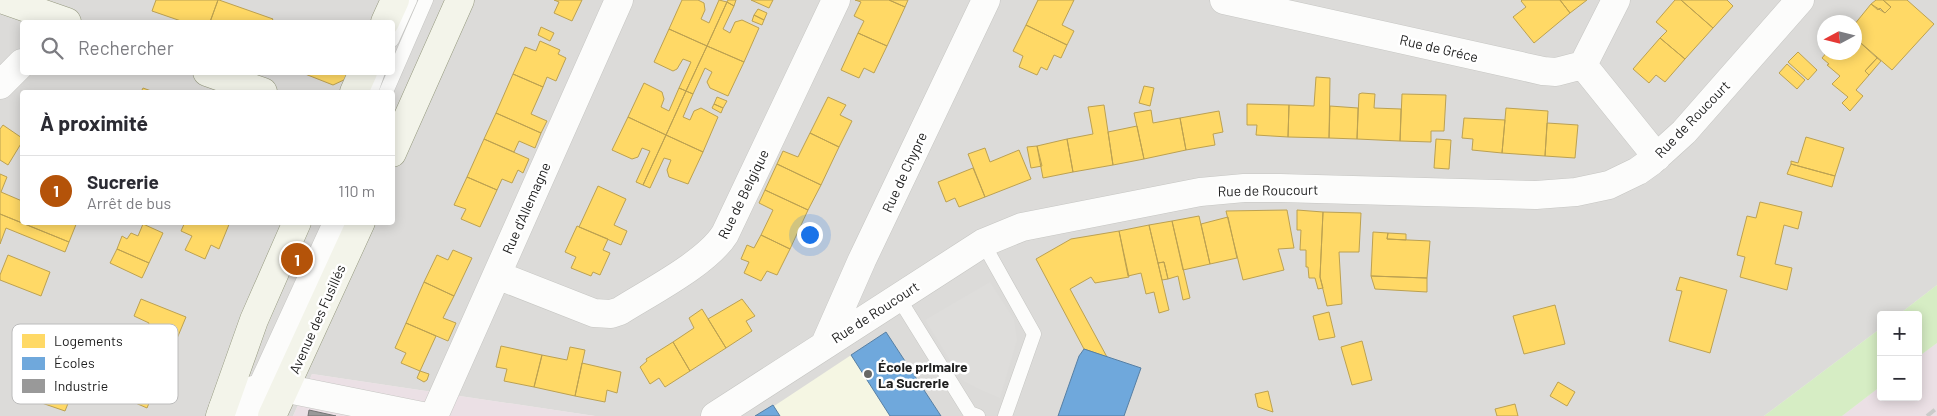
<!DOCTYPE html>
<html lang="fr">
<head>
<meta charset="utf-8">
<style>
	:root { --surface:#fff; --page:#f7f7f7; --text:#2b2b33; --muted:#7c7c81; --line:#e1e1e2; --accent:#b45309 }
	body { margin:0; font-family:Barlow,sans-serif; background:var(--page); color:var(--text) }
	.controls { position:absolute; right:15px; bottom:15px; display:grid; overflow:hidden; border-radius:5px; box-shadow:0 2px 12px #0003 }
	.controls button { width:45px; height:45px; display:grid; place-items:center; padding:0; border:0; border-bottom:1px solid var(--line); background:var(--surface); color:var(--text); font:25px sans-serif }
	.compass { position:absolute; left:1817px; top:15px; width:45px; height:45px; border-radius:50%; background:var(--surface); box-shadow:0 2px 12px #0003; rotate:263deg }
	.you { position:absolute; left:809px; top:234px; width:18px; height:18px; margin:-12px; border:4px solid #fff; border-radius:50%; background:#1a73e8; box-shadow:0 0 0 8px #1a73e833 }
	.badge { display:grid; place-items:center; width:32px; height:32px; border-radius:50%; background:var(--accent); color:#fff; font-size:16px; font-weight:700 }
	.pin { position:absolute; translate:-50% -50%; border:2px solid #fff; box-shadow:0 1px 5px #0006 }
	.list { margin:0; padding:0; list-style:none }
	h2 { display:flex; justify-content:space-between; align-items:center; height:65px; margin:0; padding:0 20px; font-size:21px }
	h2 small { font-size:16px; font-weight:400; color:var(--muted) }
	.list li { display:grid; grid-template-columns:32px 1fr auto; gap:15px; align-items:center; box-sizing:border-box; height:70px; padding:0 20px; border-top:1px solid var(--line) }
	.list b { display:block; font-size:19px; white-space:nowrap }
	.list p { margin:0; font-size:16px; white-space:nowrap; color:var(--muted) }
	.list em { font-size:16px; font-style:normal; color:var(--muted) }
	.icon { flex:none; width:28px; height:28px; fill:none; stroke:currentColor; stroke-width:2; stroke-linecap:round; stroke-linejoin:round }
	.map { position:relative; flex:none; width:1937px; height:416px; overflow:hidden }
	.search { position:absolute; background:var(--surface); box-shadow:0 2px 12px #0003; left:20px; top:20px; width:375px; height:55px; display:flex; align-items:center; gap:12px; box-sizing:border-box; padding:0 18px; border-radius:5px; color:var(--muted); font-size:19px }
	.panel { position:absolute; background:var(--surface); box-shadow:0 2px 12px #0003; left:20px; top:90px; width:375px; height:135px; border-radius:5px }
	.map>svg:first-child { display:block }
	.residential { fill:#dcdbd9; fill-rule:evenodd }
	.industrial { fill:#ebe0e5 }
	.education { fill:#f5f6e3 }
	.grass { fill:#d6edc4 }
	.parking { fill:#dedddb }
	.homes { fill:#ffd966; stroke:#bca151 }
	.schools { fill:#6fa8dc; stroke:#577fa3 }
	.industry { fill:#999; stroke:#747474 }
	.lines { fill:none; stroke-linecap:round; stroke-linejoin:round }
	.lane-casing { stroke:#c6c6c3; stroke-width:15 }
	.street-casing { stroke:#c6c6c3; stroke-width:29 }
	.secondary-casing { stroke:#94987e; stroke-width:29 }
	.lane { stroke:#fcfcfb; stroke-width:14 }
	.street { stroke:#fcfcfb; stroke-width:28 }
	.secondary { stroke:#f3f4ea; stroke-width:28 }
	.rail { stroke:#cbcbca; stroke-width:4; stroke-dasharray:10 10; stroke-linecap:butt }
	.poi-dot { fill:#676765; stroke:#fff; stroke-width:2 }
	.labels { text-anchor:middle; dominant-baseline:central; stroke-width:5; stroke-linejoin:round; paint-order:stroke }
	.street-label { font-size:14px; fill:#1f1f1f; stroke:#fff }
	.poi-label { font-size:14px; font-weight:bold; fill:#1f1f1f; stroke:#fff; text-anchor:start }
	.key { fill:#fff; stroke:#bcbcbc; stroke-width:1 }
	.key-label { font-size:14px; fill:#1f1f1f }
</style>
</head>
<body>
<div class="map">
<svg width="1937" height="416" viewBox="0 0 1937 416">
	<rect width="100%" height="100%" fill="#edece7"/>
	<path class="residential" d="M0,0h1937v285l-39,30h-17v13l-117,88h-1169l-283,-42 -19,42h-293zM22,22h370v50h-370zM1824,22h30v30h-30zM22,92h370v130h-370z"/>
	<path class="industrial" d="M1937,343v73h-95l39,-30v11h37v-40z
		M312,374l283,42h-302z"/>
	<path class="education" d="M886,332l55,84h-182z"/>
	<path class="grass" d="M1937,285v58l-19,14v-42h-20z
		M1881,328v58l-39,30h-78z"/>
	<path class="parking" d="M990,282l24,37 3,21 -17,58 -21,-9 -17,-9 -37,-60z"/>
	<path class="homes" d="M156,0h62l-8,22h-26l-32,-11z
		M218,0h1l54,19 -2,3h-61z
		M554,0h28l-10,21 -18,-8 5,-11z
		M682,0h16l6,3 1,7 -4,9 8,4 10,-23 8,2 -20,44 -38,-17z
		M728,0h8l-2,6 -7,-4z
		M751,0h22l-4,8z
		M855,0h34l16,7 -18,39 -29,-13 6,-12 -10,-5 7,-14z
		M889,0h19l-3,7z
		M1038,0h36l-12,25 12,6 -7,14 -41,-20z
		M1522,0h38l10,13 -36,30 -21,-26 13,-10 -5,-6z
		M1560,0h27l-17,13z
		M1675,0h6l32,28 -28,31 -25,-21 7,-7 -11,-9z
		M1681,0h46l6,6 -20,22z
		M1876,0h7l8,7 -6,6 -5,-5 -2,2 -7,-6z
		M1883,0h24l27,24 -42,46 -38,-33v-12l17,-21 14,9 6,-6z
		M727,2l7,4 -11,23 7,4 5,-11 7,-2 17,8 -15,34 -37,-16z
		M758,9l9,4 -3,7 -10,-5z
		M754,15l10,5 -2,5 -10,-4z
		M1026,25l41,20 -6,13 -7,-3 -7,15 -6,-3 -4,8 -18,-8 4,-11 -10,-5z
		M541,27l13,6 -4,8 -12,-6z
		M669,29l38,17 -21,45 -7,-3 12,-26 -8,-3 -6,10 -4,2 -19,-9z
		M858,33l29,13 -13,27 -10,-5 -5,10 -18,-8z
		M1854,37l23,21 -12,13 4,4 -13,15 7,6 -13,15 -8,-8 6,-6 -16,-13 8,-8 -13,-11 2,-1 -7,-6 5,-6h27z
		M1660,38l25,21 -20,23 -9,-7 -7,8 -16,-14z
		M540,41l20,9 -2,4 8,4 -10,23 -9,-4 -4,10 -30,-13 12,-27 11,4z
		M707,46l37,16 -16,34 -18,-8 -3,-6 5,-10 -7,-4 -12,26 -7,-3z
		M1798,52l19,18 -9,10 -20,-18z
		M1877,58l4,3 -12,14 -4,-4z
		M1787,64l18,16 -8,9 -18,-16z
		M300,72h49l-3,7 -13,6z
		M513,74l30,13 -12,27 16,7 -6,12 -45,-20z
		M1316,77l14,1 -1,60 -41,-1 1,-32 25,1z
		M644,83l18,9 2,7 -3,8 8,4 10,-23 7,3 -20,44 -38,-18z
		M1144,86l10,2 -4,18 -11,-3z
		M143,88l11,4h-13z
		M686,91l7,3 -10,23 7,3 4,-9 7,-3 17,9 -15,35 -37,-17z
		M1362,93l13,1 -1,14 27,1 -1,32 -43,-2 2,-45z
		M1402,94l44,1 -2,36h-13v11l-31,-1z
		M717,97l10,4 -4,7 -9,-4z
		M828,97l18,8 -6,10 12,6 -13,26 -29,-14z
		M714,104l9,4 -2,5 -9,-5z
		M1247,104l42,1 -1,32 -32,-2 1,-10h-10z
		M1104,105l9,60 -40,7 -6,-33 26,-5 -5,-27z
		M1330,106l28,2 -1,31 -28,-1z
		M1506,108l42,3 -3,45 -43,-3z
		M1151,110l2,13 27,-5 6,32 -42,9 -10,-46z
		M1219,111l4,21 -10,2 2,11 -29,5 -6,-32z
		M496,113l45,20 -6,15 -16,-7 -5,11 -30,-13z
		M628,117l38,18 -23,50 -7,-3 14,-31 -8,-3 -4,9 -6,2 -20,-9z
		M1464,118l41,2 -3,33 -30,-3 1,-11 -11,-1z
		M1547,123l31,2 -3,33 -30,-2z
		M3,125l19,13v4l-14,23 -8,-5v-31z
		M1137,126l7,33 -31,6 -5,-33z
		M810,133l29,14 -18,38 -44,-21 6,-13 15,6z
		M666,135l37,17 -15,32 -19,-7 -2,-7 4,-10 -7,-2 -14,30 -7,-3z
		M1806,137l38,11 -9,28 -44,-12v-3l7,2z
		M484,139l45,20 -6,14 -5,-3 -6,13 -10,-4 -5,11 -30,-13z
		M1067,139l6,33 -30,6 -6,-32z
		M1436,139l15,1 -2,29 -15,-1z
		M1037,146l5,20 -11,2 -4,-21z
		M985,148l5,14 29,-12 12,29 -46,18 -17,-43z
		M777,164l44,21 -13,25 -43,-20z
		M1791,164l44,12 -3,11 -45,-13z
		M973,168l12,29 -26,10 -4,-9 -9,4 -8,-20z
		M0,174l7,3 -6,15 21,9v21h55l-8,20 -69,-28z
		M467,177l30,13 -17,37 -19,-8 5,-10 -12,-4z
		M598,186l28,13 -12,26 13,6 -6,14 -42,-18z
		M765,190l43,20 -18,39 -29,-14 12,-25 -14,-7z
		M1760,202l42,10 -4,17 -14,-4 -9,39 17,4 -5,22 -47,-13 5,-20 -8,-2 10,-39 9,2z
		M1287,210l7,38 -16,1 6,21 -41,10 -17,-69z
		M1297,210l26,2 -3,65 3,11 -5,1 -3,-11h-6l-1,-11h-2v-17h-6l1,-20h-4z
		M1323,212l38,1 -2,39h-20l3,52 -15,2 -7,-29z
		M0,214l69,28 -4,10 -59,-24 -6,16z
		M1199,216l11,48 -27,6 -11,-49z
		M1228,217l9,41 -27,6 -9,-40z
		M1172,221l18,77 -7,2 -5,-24 -10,3 -4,-17 -6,1 -9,-38z
		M185,222h45l-11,27 -8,-4 -6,14 -20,-9 7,-14 -11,-5z
		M143,224l20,9 -14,30 -32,-14 5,-13 5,3 4,-6 7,3z
		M1149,225l20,85 -10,3 -5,-21 -8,2 -5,-21 -13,3 -9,-45z
		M577,226l31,13 -5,11 7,3 -10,22 -7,-3 -2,4 -20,-8 5,-11 -11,-5z
		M1119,231l10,46 -34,6 -4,-6 -21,12 37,68 -23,-8 -48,-90 35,-20z
		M1373,232l15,1 -1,6 43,2 -3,37 -56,-2z
		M1388,233l18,1v6l-19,-1z
		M761,235l29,14 -13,26 -10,-4 -6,10 -17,-8 5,-11 -8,-3 6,-14 7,3z
		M117,249l32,14 -7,15 -32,-15z
		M453,250l19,8 -18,38 -30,-14 13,-27 11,5z
		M8,255l42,17 -9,24 -41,-16v-5z
		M1164,262l4,17 -6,1 -4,-17z
		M1371,276l56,2v14l-52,-3z
		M1680,277l47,13 -17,63 -41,-12 13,-50 -6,-1z
		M424,282l30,14 -11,22 13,5 -8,18 -42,-18z
		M141,299l45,18 -13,31 -29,-13 5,-12 -15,-7z
		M742,299l13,17 -9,5 6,10 -26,17 -18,-29z
		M1555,305l10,39 -41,10 -11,-38z
		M702,309l24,39 -36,23 -17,-29 21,-14 -5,-10z
		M1329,312l6,25 -16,3 -6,-24z
		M406,323l30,13 -16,35 -19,-8 5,-10 -11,-5z
		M1362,341l10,39 -20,5 -11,-38z
		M673,342l17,29 -25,16 -6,-9 -9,6 -10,-17 7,-6 -1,-2z
		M501,346l41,9 -8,32 -30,-6 3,-12 -11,-2z
		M570,347l15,3 -10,46 -41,-9 8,-32 25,5z
		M119,360l40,19 -12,29 -30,-13 6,-12 -11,-4 -3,-6 4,-8z
		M582,363l39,9 -4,21 -10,-3 -2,12 -30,-6z
		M420,371l9,3 -2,6 -3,2 -7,-4z
		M1558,382l17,10 -8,14 -17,-10z
		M38,384l33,12 -6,15 -32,-11z
		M1268,391l5,21 -15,-5 -3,-13z
		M1515,404l3,12h-21l-2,-7z"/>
	<path class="schools" d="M886,332l55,84h-51l-39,-61z
		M1084,349l57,19 -17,48h-66l21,-60z
		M773,405l7,11h-25z"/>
	<path class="industry" d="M309,410l27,6h-28z"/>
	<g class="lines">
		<defs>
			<path id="lane" d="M392,40l18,-40
				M371,92l7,-20
				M386,92l40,-92
				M983,243l51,91 -29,82
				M898,297l72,116 8,3
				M241,416l89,-194
				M255,416l90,-194"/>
			<path id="street" d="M1224,0l319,71 13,1 27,-7 33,-65
				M1583,65l74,92
				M0,85l22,-22
				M497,275l97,38 17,1 9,-3c30,-19 87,-48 105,-77l111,-234
				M825,344l37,-84 124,-260
				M223,408c17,-16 33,-21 55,-21l144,29
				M434,416l185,-416
				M715,416l268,-173 39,-16 178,-35 44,-4h36l256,7 40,-3 33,-7 29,-14 14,-10 32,-29 116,-132"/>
			<path id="secondary" d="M4,0l63,22
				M385,22l10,-22
				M207,72l56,20
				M354,92l9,-20
				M392,153l68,-153
				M220,416l34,-96 43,-98
				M272,416l89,-194"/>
		</defs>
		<use href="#lane" class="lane-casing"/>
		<use href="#street" class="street-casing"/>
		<use href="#secondary" class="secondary-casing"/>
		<use href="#lane" class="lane"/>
		<use href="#street" class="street"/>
		<use href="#secondary" class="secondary"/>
		<path class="rail" d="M1927,416l10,-8"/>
	</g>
	<circle class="poi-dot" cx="868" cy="374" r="5"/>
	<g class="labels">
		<g class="street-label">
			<text transform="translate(1439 48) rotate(13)">Rue de Gréce</text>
			<text transform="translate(1692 119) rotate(-46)">Rue de Roucourt</text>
			<text transform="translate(904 172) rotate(-65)">Rue de Chypre</text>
			<text transform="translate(1268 190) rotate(-1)">Rue de Roucourt</text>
			<text transform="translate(743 194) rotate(-64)">Rue de Belgique</text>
			<text transform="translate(526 208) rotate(-66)">Rue d'Allemagne</text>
			<text transform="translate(875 312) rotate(-33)">Rue de Roucourt</text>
			<text transform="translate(317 319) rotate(-66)">Avenue des Fusillés</text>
		</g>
		<g class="poi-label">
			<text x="878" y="366">École primaire<tspan x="878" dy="16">La Sucrerie</tspan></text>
		</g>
	</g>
	<rect x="12" y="324" width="166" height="80" rx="8" class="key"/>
	<rect x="22" y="334" width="23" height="14" fill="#ffd966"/>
	<rect x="22" y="357" width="23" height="13" fill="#6fa8dc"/>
	<rect x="22" y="379" width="23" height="14" fill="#999"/>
	<g class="key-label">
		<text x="54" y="346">Logements</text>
		<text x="54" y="368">Écoles</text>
		<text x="54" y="391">Industrie</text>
	</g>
</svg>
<div class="controls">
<button>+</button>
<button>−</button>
</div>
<svg class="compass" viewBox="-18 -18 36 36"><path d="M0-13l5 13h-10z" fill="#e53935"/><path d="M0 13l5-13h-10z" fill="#7c7c81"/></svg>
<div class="you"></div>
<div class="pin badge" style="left:297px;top:259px">1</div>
<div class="search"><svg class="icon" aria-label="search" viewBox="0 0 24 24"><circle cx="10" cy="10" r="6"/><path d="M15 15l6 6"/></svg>Rechercher</div>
<section class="panel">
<h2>À proximité<small></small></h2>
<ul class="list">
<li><span class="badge">1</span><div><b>Sucrerie</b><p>Arrêt de bus</p></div><em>110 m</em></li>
</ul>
</section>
</div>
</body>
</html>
